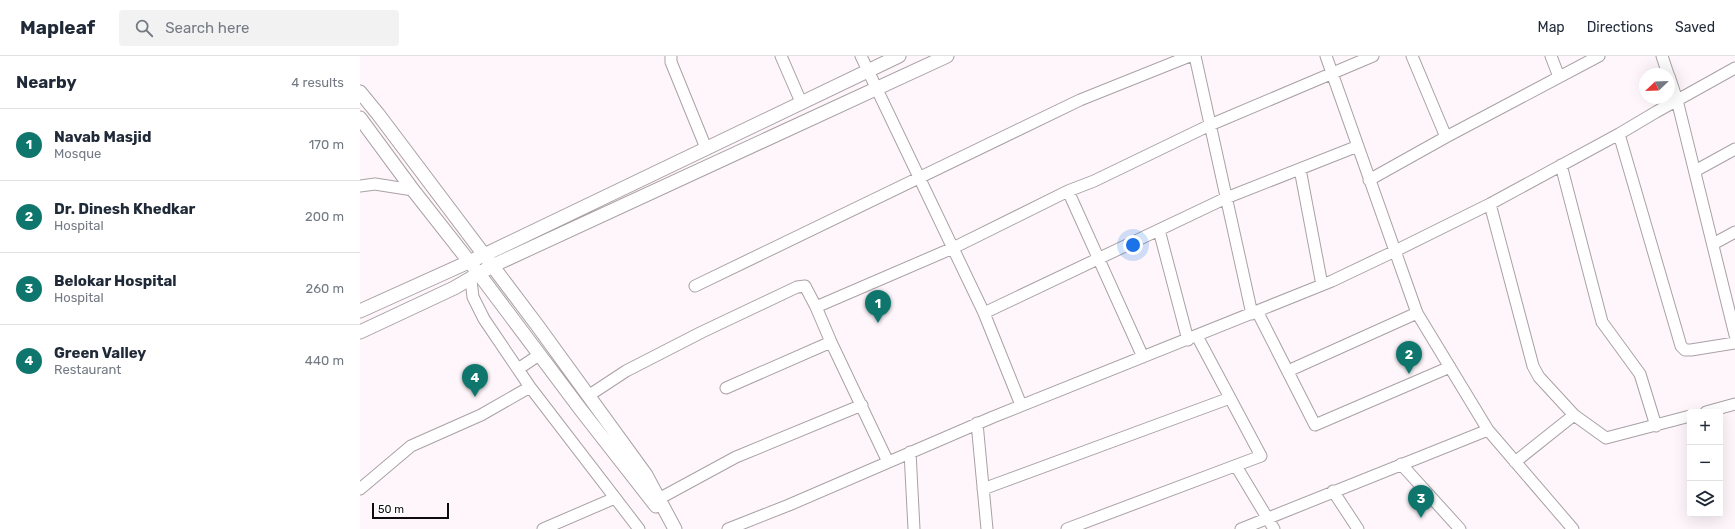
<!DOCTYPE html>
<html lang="en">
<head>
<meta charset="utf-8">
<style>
	:root { --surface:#fff; --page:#f2f2f3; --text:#1f2937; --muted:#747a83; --line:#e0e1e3; --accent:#0f766e }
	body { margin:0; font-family:Rubik,sans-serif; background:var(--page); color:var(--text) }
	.controls { position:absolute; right:12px; bottom:12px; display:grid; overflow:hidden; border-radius:4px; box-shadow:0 4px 16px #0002 }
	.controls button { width:36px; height:36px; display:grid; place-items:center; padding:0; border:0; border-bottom:1px solid var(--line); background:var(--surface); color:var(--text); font:20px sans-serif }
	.compass { position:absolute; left:1279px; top:12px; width:36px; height:36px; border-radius:50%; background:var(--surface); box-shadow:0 4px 16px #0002; rotate:247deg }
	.scale { position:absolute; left:12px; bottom:10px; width:77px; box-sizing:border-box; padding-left:4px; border:2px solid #0e0b0d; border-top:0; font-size:11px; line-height:14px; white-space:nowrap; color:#0e0b0d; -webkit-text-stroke:3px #fff; paint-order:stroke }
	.you { position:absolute; left:773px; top:189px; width:14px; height:14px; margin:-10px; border:3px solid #fff; border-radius:50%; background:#1a73e8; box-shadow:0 0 0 6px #1a73e833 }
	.badge { display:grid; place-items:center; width:26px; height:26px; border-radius:50%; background:var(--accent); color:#fff; font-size:13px; font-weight:700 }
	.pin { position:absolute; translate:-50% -33px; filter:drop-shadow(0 1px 2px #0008) }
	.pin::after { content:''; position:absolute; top:21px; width:14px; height:12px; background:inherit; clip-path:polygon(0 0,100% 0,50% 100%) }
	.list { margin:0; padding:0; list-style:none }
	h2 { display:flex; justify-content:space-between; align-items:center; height:52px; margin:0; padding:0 16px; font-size:17px }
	h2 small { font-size:13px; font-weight:400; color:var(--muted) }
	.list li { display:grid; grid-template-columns:26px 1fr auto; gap:12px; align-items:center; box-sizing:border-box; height:72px; padding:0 16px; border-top:1px solid var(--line) }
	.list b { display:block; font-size:15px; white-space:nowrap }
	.list p { margin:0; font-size:13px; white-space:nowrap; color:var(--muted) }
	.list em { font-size:13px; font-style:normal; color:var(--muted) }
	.icon { flex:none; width:22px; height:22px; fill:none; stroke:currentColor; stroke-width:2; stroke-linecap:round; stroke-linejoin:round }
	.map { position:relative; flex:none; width:1375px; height:473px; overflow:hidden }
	header { display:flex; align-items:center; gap:24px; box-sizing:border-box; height:56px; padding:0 20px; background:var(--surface); border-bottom:1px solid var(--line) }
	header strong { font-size:19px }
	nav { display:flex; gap:22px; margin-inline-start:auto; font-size:14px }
	.search { width:280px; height:36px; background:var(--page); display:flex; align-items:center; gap:10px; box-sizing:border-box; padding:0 14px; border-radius:4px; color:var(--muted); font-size:15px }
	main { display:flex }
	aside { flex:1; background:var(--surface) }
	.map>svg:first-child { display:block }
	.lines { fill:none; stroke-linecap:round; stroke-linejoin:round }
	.minor-casing { stroke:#a9a1a5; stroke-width:13 }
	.major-casing { stroke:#a9a1a5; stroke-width:15 }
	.minor { stroke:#fff; stroke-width:11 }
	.major { stroke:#fff; stroke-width:13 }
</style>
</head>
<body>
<header>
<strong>Mapleaf</strong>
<div class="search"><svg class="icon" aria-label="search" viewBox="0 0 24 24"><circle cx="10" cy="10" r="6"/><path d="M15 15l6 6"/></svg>Search here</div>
<nav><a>Map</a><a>Directions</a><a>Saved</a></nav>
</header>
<main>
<aside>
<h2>Nearby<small>4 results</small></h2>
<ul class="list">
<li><span class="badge">1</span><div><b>Navab Masjid</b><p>Mosque</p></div><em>170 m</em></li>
<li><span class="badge">2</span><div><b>Dr. Dinesh Khedkar</b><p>Hospital</p></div><em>200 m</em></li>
<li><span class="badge">3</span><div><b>Belokar Hospital</b><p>Hospital</p></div><em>260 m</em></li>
<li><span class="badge">4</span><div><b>Green Valley</b><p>Restaurant</p></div><em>440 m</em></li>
</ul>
</aside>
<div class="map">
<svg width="1375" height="473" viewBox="0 0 1375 473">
	<rect width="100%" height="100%" fill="#fef6fa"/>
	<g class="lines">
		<defs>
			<path id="minor" d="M311,0v6l35,86
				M421,0l20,46
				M501,0l123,257
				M835,0l57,258
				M966,0l91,257 71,117 85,99
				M1052,0l34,81
				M1191,0l8,21
				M1302,0l6,18
				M1309,20l8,24 58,235
				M1259,78l62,212 4,4h6l44,-7
				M1201,109l41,157 38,52 16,52
				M940,113l22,116
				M1335,115l40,-22
				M1009,124l77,-43 153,-81
				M0,130l15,-2 38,6
				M708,135l75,166
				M1130,148l43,162 6,11 35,38
				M799,174l29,110
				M1353,188l22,-12
				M111,224l2,17 11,22 46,68 109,142
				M335,230l385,-186 110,-44
				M897,255l58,114 135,-58
				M158,313l21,-14
				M928,315l129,-58
				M366,332l105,-46
				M228,340l38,-25 76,-39 95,-45 8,-1 11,21
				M661,349l-37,-92 242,-115 132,-52
				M1346,356l29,-8
				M617,367l10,106
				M550,396l4,77
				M528,406l-57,-120 -15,-35 137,-59 115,-57 26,-10 116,-56 163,-69
				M1155,406l59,-47 32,23 84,-22
				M1041,408l59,65
				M876,410l38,63
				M0,433l51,-43 70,-31 49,-28
				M623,433l247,-91
				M973,435l25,38
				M293,446l83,-45 126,-52
				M183,473l72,-31
				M368,473l61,-24 204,-88 339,-136 63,-30 95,-47 129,-70 37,-22 79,-44
				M707,473l194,-73 -64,-120
				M881,473l247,-99"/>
			<path id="major" d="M0,36l18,22 159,211 109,150 29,54
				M0,62l53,72 66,84 102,136 75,96
				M0,255l124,-56 415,-199
				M0,276l94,-44 38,-22 455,-210"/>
		</defs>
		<use href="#minor" class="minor-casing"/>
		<use href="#major" class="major-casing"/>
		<use href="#minor" class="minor"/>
		<use href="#major" class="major"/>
	</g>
</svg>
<div class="controls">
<button>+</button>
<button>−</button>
<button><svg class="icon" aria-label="layers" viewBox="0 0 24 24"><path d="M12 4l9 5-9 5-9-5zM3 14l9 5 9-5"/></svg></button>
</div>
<svg class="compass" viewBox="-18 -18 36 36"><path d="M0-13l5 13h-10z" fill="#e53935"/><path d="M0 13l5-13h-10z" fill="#747a83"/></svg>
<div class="scale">50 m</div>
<div class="you"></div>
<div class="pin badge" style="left:518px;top:267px">1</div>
<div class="pin badge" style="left:1049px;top:318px">2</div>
<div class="pin badge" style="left:1061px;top:462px">3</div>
<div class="pin badge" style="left:115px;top:341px">4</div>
</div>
</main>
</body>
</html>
